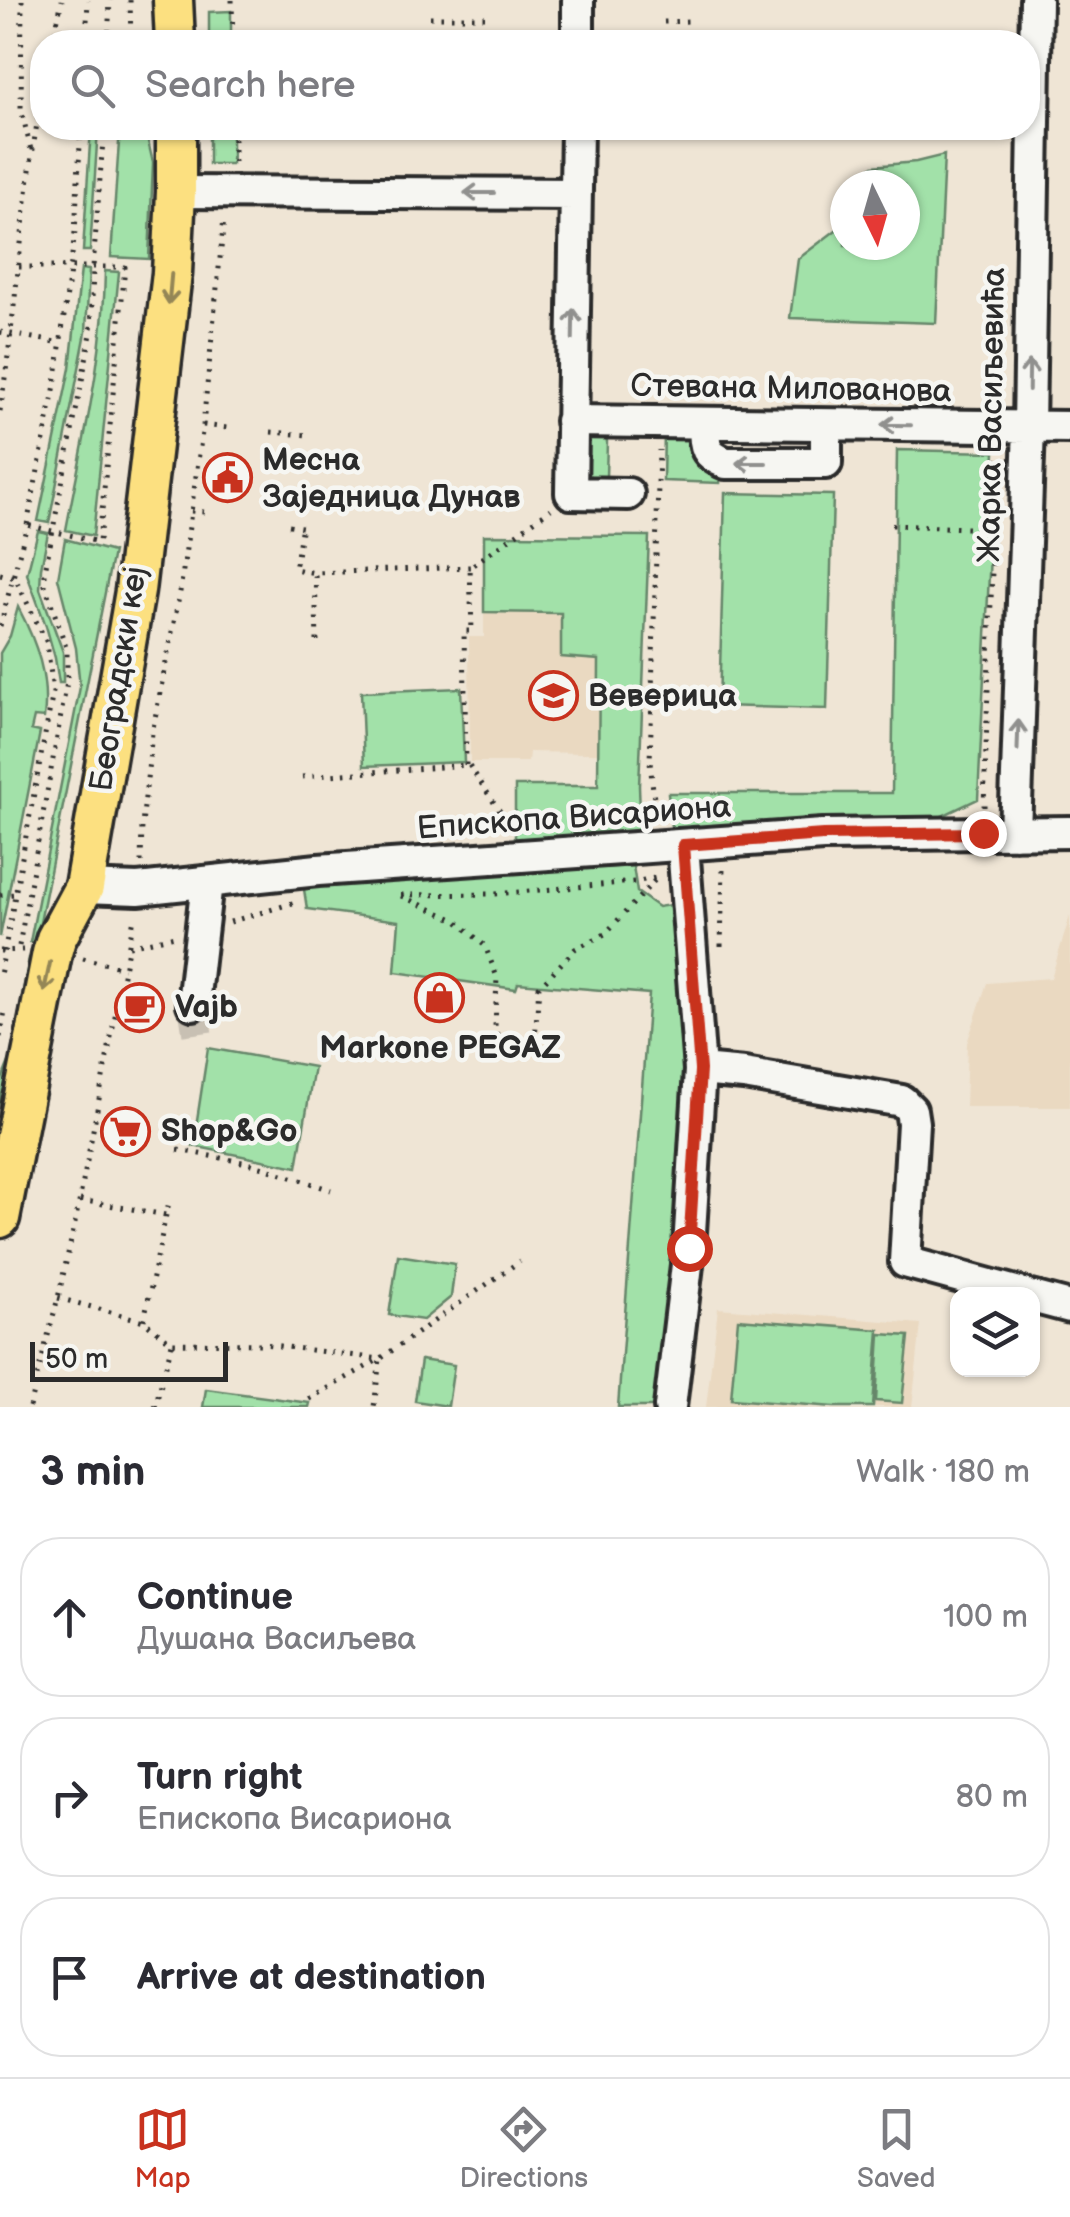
<!DOCTYPE html>
<html lang="en">
<head>
<meta charset="utf-8">
<style>
	:root { --surface:#fff; --page:#f2f2f3; --text:#2b2b33; --muted:#7c7c81; --line:#e1e1e2; --accent:#c8321e }
	body { margin:0; font-family:"Balsamiq Sans",sans-serif; background:var(--page); color:var(--text) }
	.controls { position:absolute; right:30px; bottom:30px; display:grid; overflow:hidden; border-radius:20px; box-shadow:0 2px 8px #0004 }
	.controls button { width:90px; height:90px; display:grid; place-items:center; padding:0; border:0; border-bottom:2px solid var(--line); background:var(--surface); color:var(--text); font:50px sans-serif }
	.compass { position:absolute; left:830px; top:170px; width:90px; height:90px; border-radius:50%; background:var(--surface); box-shadow:0 2px 8px #0004; rotate:175deg }
	.scale { position:absolute; left:30px; bottom:25px; width:198px; box-sizing:border-box; padding-left:10px; border:5px solid #2b2b2b; border-top:0; font-size:28px; line-height:35px; white-space:nowrap; color:#2b2b2b; -webkit-text-stroke:8px #f6f6f2; paint-order:stroke }
	.stop { position:absolute; width:30px; height:30px; margin:-22px; border:8px solid #c8321e; border-radius:50%; background:#fff }
	.stop.end { background:#c8321e; border-color:#fff; box-shadow:0 2px 10px #0008 }
	.list { margin:0; padding:0; list-style:none }
	h2 { display:flex; justify-content:space-between; align-items:center; height:130px; margin:0; padding:0 40px; font-size:42px }
	h2 small { font-size:32px; font-weight:400; color:var(--muted) }
	.list li { display:grid; grid-template-columns:65px 1fr auto; gap:30px; align-items:center; box-sizing:border-box; height:160px; margin:0 20px 20px; padding:0 20px; border:2px solid var(--line); border-radius:40px }
	.list b { display:block; font-size:38px; white-space:nowrap }
	.list p { margin:0; font-size:32px; white-space:nowrap; color:var(--muted) }
	.list em { font-size:32px; font-style:normal; color:var(--muted) }
	.icon { flex:none; width:55px; height:55px; fill:none; stroke:currentColor; stroke-width:2; stroke-linecap:round; stroke-linejoin:round }
	.map { position:relative; flex:none; width:1070px; height:1407px; overflow:hidden }
	.search { position:absolute; background:var(--surface); box-shadow:0 2px 8px #0004; left:30px; right:30px; top:30px; height:110px; display:flex; align-items:center; gap:25px; box-sizing:border-box; padding:0 35px; border-radius:40px; color:var(--muted); font-size:38px }
	.sheet { height:670px; background:var(--surface) }
	nav { display:flex; justify-content:space-around; align-items:center; box-sizing:border-box; height:140px; border-top:2px solid var(--line); background:var(--surface); font-size:28px; color:var(--muted) }
	nav a { display:grid; justify-items:center; gap:5px }
	nav .on { color:var(--accent) }
	.map>svg:first-child { display:block }
	.built { fill:#ead9c1 }
	.green { fill:#a2e1a9; stroke:#66866a; stroke-width:2.5 }
	.lines { fill:none; stroke-linecap:round; stroke-linejoin:round }
	.minor-tunnel { stroke:#c8c0b3; stroke-width:30; stroke-dasharray:30 15; stroke-linecap:butt }
	.minor-casing { stroke:#2b2b2b; stroke-width:38 }
	.major-casing { stroke:#2b2b2b; stroke-width:45 }
	.path { stroke:#2b2b2b; stroke-width:5; stroke-dasharray:2.5 8; stroke-linecap:butt }
	.minor { stroke:#f6f6f2; stroke-width:30 }
	.major { stroke:#fce080; stroke-width:38 }
	.oneway { stroke:#90908e }
	.oneway2 { stroke:#948656 }
	.route { stroke:#c8321e; stroke-width:12 }
	.labels { text-anchor:middle; dominant-baseline:central; stroke-width:9; stroke-linejoin:round; paint-order:stroke }
	.street-label { font-size:32px; fill:#2b2b2b; stroke:#f6f6f2 }
	.poi-label { font-size:32px; font-weight:bold; fill:#2b2b2b; stroke:#f6f6f2; text-anchor:start }
</style>
</head>
<body>
<div class="map">
<svg width="1070" height="1407" viewBox="0 0 1070 1407">
	<rect width="100%" height="100%" fill="#efe5d5"/>
	<filter id="ink" filterUnits="userSpaceOnUse"><feTurbulence type="fractalNoise" baseFrequency=".01" numOctaves="2"/><feDisplacementMap in="SourceGraphic" scale="20" xChannelSelector="R" yChannelSelector="G"/><feConvolveMatrix kernelMatrix="1 2 1 2 8 2 1 2 1" color-interpolation-filters="sRGB"/></filter>
	<g filter="url(#ink)">
		<path class="built" d="M484,535l165,1 -8,218 -112,-2 -1,10h-58l-1,-125h15z
			M1070,916v191h-105l2,-64 20,-60 64,-5z
			M718,1308l203,16 -9,83h-206z"/>
		<path class="green" d="M231,11v31h-22v-30z
			M91,128h7l-8,123h-7z
			M120,128h25l8,35 -4,96 -38,-2z
			M209,128h23v36h-23z
			M944,155l-8,168 -146,-5 8,-59 42,-32 5,-19v37h60v-60h-53l21,-19 43,-4z
			M81,269l8,1 -3,62 -37,191 -11,-2 32,-153z
			M105,271l14,1 -26,264 -27,-6c16,-85 38,-172 39,-259z
			M664,432l37,1 19,32v18l-57,-2z
			M603,434l4,7 -1,36 -2,4 -18,2 -2,-47z
			M897,450l98,2 -17,347 -55,26 -251,13 -4,-45h224z
			M725,493l108,2 -6,214 -108,-3z
			M38,531l10,2 -7,35 -1,21 23,63v31h-4l-4,-25 -9,-32 -19,-52z
			M484,535l165,1 -10,250 2,51 -126,8v-59h83l1,-126 -38,-3v-44l-77,-1z
			M65,539l48,13 -77,391 -6,-1 50,-255 -4,-39 -18,-70z
			M18,607c19,36 31,71 26,111l-10,-1 -3,13 9,2 -40,205v-284l10,-17z
			M461,688l3,74 -100,4 -3,-74z
			M633,866l4,26 21,15 19,-3 16,169 -29,334h-46l31,-413 -131,-11 -2,6 -121,-17 4,-51 -92,-12 -4,-26z
			M29,958l7,2 -36,165v-41l11,-27z
			M208,1048l106,19 -17,100 -104,-21z
			M398,1255l57,9 -4,33 -28,23 -34,-5z
			M738,1319l141,11 -6,77h-39l-103,-8z
			M880,1334l29,2 -7,67 -26,-2z
			M421,1360l33,5 -6,41 -33,-5z
			M206,1389l104,14 -1,4h-106z"/>
		<g class="lines">
			<path class="minor-tunnel" d="M193,1004l5,34"/>
			<defs>
				<path id="minor" d="M578,42v-42
					M577,128l-6,365 57,1
					M176,192l400,2
					M571,421l499,6
					M704,423c1,23 -1,31 22,40h100v-38
					M1015,833l14,-406 7,-427
					M84,887l54,2 180,-19 505,-35 247,-3
					M193,1004l14,-122
					M700,1070l44,4 158,27 9,9 2,13 -8,139 118,32
					M1032,1297l38,10
					M670,1407l19,-159 11,-178 -17,-225"/>
				<path id="major" d="M173,0l2,42
					M0,1218l52,-265 4,-14 28,-52 51,-296 37,-318 4,-81v-64"/>
			</defs>
			<use href="#minor" class="minor-casing"/>
			<use href="#major" class="major-casing"/>
			<path class="path" d="M22,0l-1,109 10,41
				M130,0l1,42
				M232,0l1,42
				M430,17h61
				M664,22l25,-1
				M53,42l9,-42
				M86,42l2,-42
				M108,42l2,-42
				M234,128v36
				M19,267h106l-26,275 -72,-17
				M0,332l61,11
				M661,394v-17
				M0,411c17,-104 22,-211 42,-315
				M203,425l24,3
				M271,432l37,3
				M191,511l13,1
				M289,525l13,2
				M892,525l101,4
				M301,531l-6,38 20,4
				M0,574l15,4 32,65 6,49 -53,283
				M0,626l27,-101 28,-140 20,-153 6,-104
				M317,641l-2,-68 155,-6
				M466,765l-2,-134h8l-2,-64 81,-58
				M302,777l167,-12 44,66
				M984,807l12,-354
				M656,818l-6,-56 9,-312
				M141,862l1,-37 10,-92 28,-141 23,-167 21,-206
				M0,895l16,-1
				M401,895l94,-1 139,-12 25,-5
				M401,896l55,24 29,26 12,31 -2,50 8,21
				M230,922l66,-20
				M19,946l48,-264v-32l-22,-65v-14l46,-237 2,-67 11,-139
				M129,946l46,-10
				M721,946l2,-79
				M0,951l23,-1
				M83,958l41,10
				M0,1037l6,-31
				M534,1051l5,-64 36,-38 30,-15 51,-55
				M178,1150l70,13 83,27
				M80,1200l86,15 4,-16
				M58,1298l86,23 28,22 92,1 116,15 140,-98
				M144,1320l22,-105
				M309,1399l71,-40 -6,48
				M29,1407l29,-109 18,-80 58,-300
				M155,1407l17,-64"/>
			<use href="#minor" class="minor"/>
			<use href="#major" class="major"/>
		</g>
		<defs><path id="oneway-shaft" d="M-6 0H5M1.5-3L5.5 0L1.5 3" fill="none" stroke-width="1.6" stroke-linecap="round" stroke-linejoin="round" transform="scale(2.5)"/></defs>
		<g class="oneway">
			<use href="#oneway-shaft" transform="translate(479 193) rotate(-180)"/>
			<use href="#oneway-shaft" transform="translate(573 324) rotate(-89)"/>
			<use href="#oneway-shaft" transform="translate(1029 375) rotate(-89)"/>
			<use href="#oneway-shaft" transform="translate(896 425) rotate(-179)"/>
			<use href="#oneway-shaft" transform="translate(751 463) rotate(-180)"/>
			<use href="#oneway-shaft" transform="translate(1018 735) rotate(-88)"/>
		</g>
		<g class="oneway2">
			<use href="#oneway-shaft" transform="translate(170 289) rotate(95)"/>
			<use href="#oneway-shaft" transform="translate(47 977) rotate(102)"/>
		</g>
	</g>
	<g class="lines" filter="url(#ink)">
		<path class="route" d="M689,1248l11,-178 -17,-225 140,-10 160,-2"/>
	</g>
	<defs>
		<symbol id="civic-ring" viewBox="-11 -11 22 22"><circle r="9.5" fill="#f6f6f2" stroke="#c8321e" stroke-width="1.5"/><path d="M-.6-6.5H3V-4.5H.6V-3L4-1V1h2V6H-6V1h2V-1L-.6-3ZM-1.2 2.5V6h2.4V2.5Z" fill="#c8321e"/></symbol>
		<symbol id="school-ring" viewBox="-11 -11 22 22"><circle r="9.5" fill="#f6f6f2" stroke="#c8321e" stroke-width="1.5"/><path d="M0-5L7-2L0 1L-7-2ZM-4 1L0 2.5L4 1V4Q0 6-4 4Z" fill="#c8321e"/></symbol>
		<symbol id="shop-ring" viewBox="-11 -11 22 22"><circle r="9.5" fill="#f6f6f2" stroke="#c8321e" stroke-width="1.5"/><path d="M-5-2.5h2.3a2.7 3.5 0 0 1 5.4 0H5L5.5 6h-11ZM-1.5-2.5h3a1.5 2.3 0 0 0-3 0Z" fill="#c8321e"/></symbol>
		<symbol id="cafe-ring" viewBox="-11 -11 22 22"><circle r="9.5" fill="#f6f6f2" stroke="#c8321e" stroke-width="1.5"/><path d="M-5.5-4.5H6V0H3Q3 3.5 0 3.5H-2.5Q-5.5 3.5-5.5 0ZM3-3.2v2h1.7v-2ZM-6 4.5H4V6H-6Z" fill="#c8321e"/></symbol>
		<symbol id="supermarket-ring" viewBox="-11 -11 22 22"><circle r="9.5" fill="#f6f6f2" stroke="#c8321e" stroke-width="1.5"/><path d="M-6-5.5h2.5l.6 2H6L4.5 2H-2.5L-4.4-4H-6ZM-1.5 3.2a1.3 1.3 0 1 0 .1 0ZM3 3.2a1.3 1.3 0 1 0 .1 0Z" fill="#c8321e"/></symbol>
	</defs>
	<g fill-rule="evenodd">
		<use href="#civic-ring" x="200" y="450" width="55" height="55"/>
		<use href="#school-ring" x="526" y="668" width="55" height="55"/>
		<use href="#shop-ring" x="412" y="970" width="55" height="55"/>
		<use href="#cafe-ring" x="112" y="980" width="55" height="55"/>
		<use href="#supermarket-ring" x="98" y="1104" width="55" height="55"/>
	</g>
	<g class="labels">
		<g class="street-label">
			<text transform="translate(791 389) rotate(1)">Стевана Милованова</text>
			<text transform="translate(992 415) rotate(-89)">Жарка Васиљевића</text>
			<text transform="translate(119 679) rotate(-81)">Београдски кеј</text>
			<text transform="translate(574 818) rotate(-4)">Епископа Висариона</text>
		</g>
		<g class="poi-label">
			<text x="262" y="460">Месна<tspan x="262" dy="37">Заједница Дунав</tspan></text>
			<text x="588" y="696">Веверица</text>
			<text x="175" y="1007">Vajb</text>
			<text x="440" y="1048" text-anchor="middle">Markone PEGAZ</text>
			<text x="161" y="1131">Shop&amp;Go</text>
		</g>
	</g>
</svg>
<div class="controls">
<button><svg class="icon" aria-label="layers" viewBox="0 0 24 24"><path d="M12 4l9 5-9 5-9-5zM3 14l9 5 9-5"/></svg></button>
</div>
<svg class="compass" viewBox="-18 -18 36 36"><path d="M0-13l5 13h-10z" fill="#e53935"/><path d="M0 13l5-13h-10z" fill="#7c7c81"/></svg>
<div class="scale">50 m</div>
<div class="stop" style="left:689px;top:1248px"></div>
<div class="stop end" style="left:983px;top:833px"></div>
<div class="search"><svg class="icon" aria-label="search" viewBox="0 0 24 24"><circle cx="10" cy="10" r="6"/><path d="M15 15l6 6"/></svg>Search here</div>
</div>
<section class="sheet">
<h2>3 min<small>Walk · 180 m</small></h2>
<ul class="list">
<li><svg class="icon" aria-label="ahead" viewBox="0 0 24 24"><path d="M12 20V5M6 11l6-6 6 6"/></svg><div><b>Continue</b><p>Душана Васиљева</p></div><em>100 m</em></li>
<li><svg class="icon" aria-label="right" viewBox="0 0 24 24"><path d="M7 20v-9h11M14 6l5 5-5 5"/></svg><div><b>Turn right</b><p>Епископа Висариона</p></div><em>80 m</em></li>
<li><svg class="icon" aria-label="arrive" viewBox="0 0 24 24"><path d="M6 21V4h12l-3 4 3 4H6"/></svg><div><b>Arrive at destination</b></div></li>
</ul>
</section>
<nav>
<a class="on"><svg class="icon" aria-label="map" viewBox="0 0 24 24"><path d="M3 6l6-2 6 2 6-2v14l-6 2-6-2-6 2zM9 4v14M15 6v14"/></svg>Map</a>
<a><svg class="icon" aria-label="directions" viewBox="0 0 24 24"><path d="M12 3l9 9-9 9-9-9zM9 14v-3h6M13 9l2 2-2 2"/></svg>Directions</a>
<a><svg class="icon" aria-label="saved" viewBox="0 0 24 24"><path d="M7 4h10v16l-5-4-5 4z"/></svg>Saved</a>
</nav>
</body>
</html>
